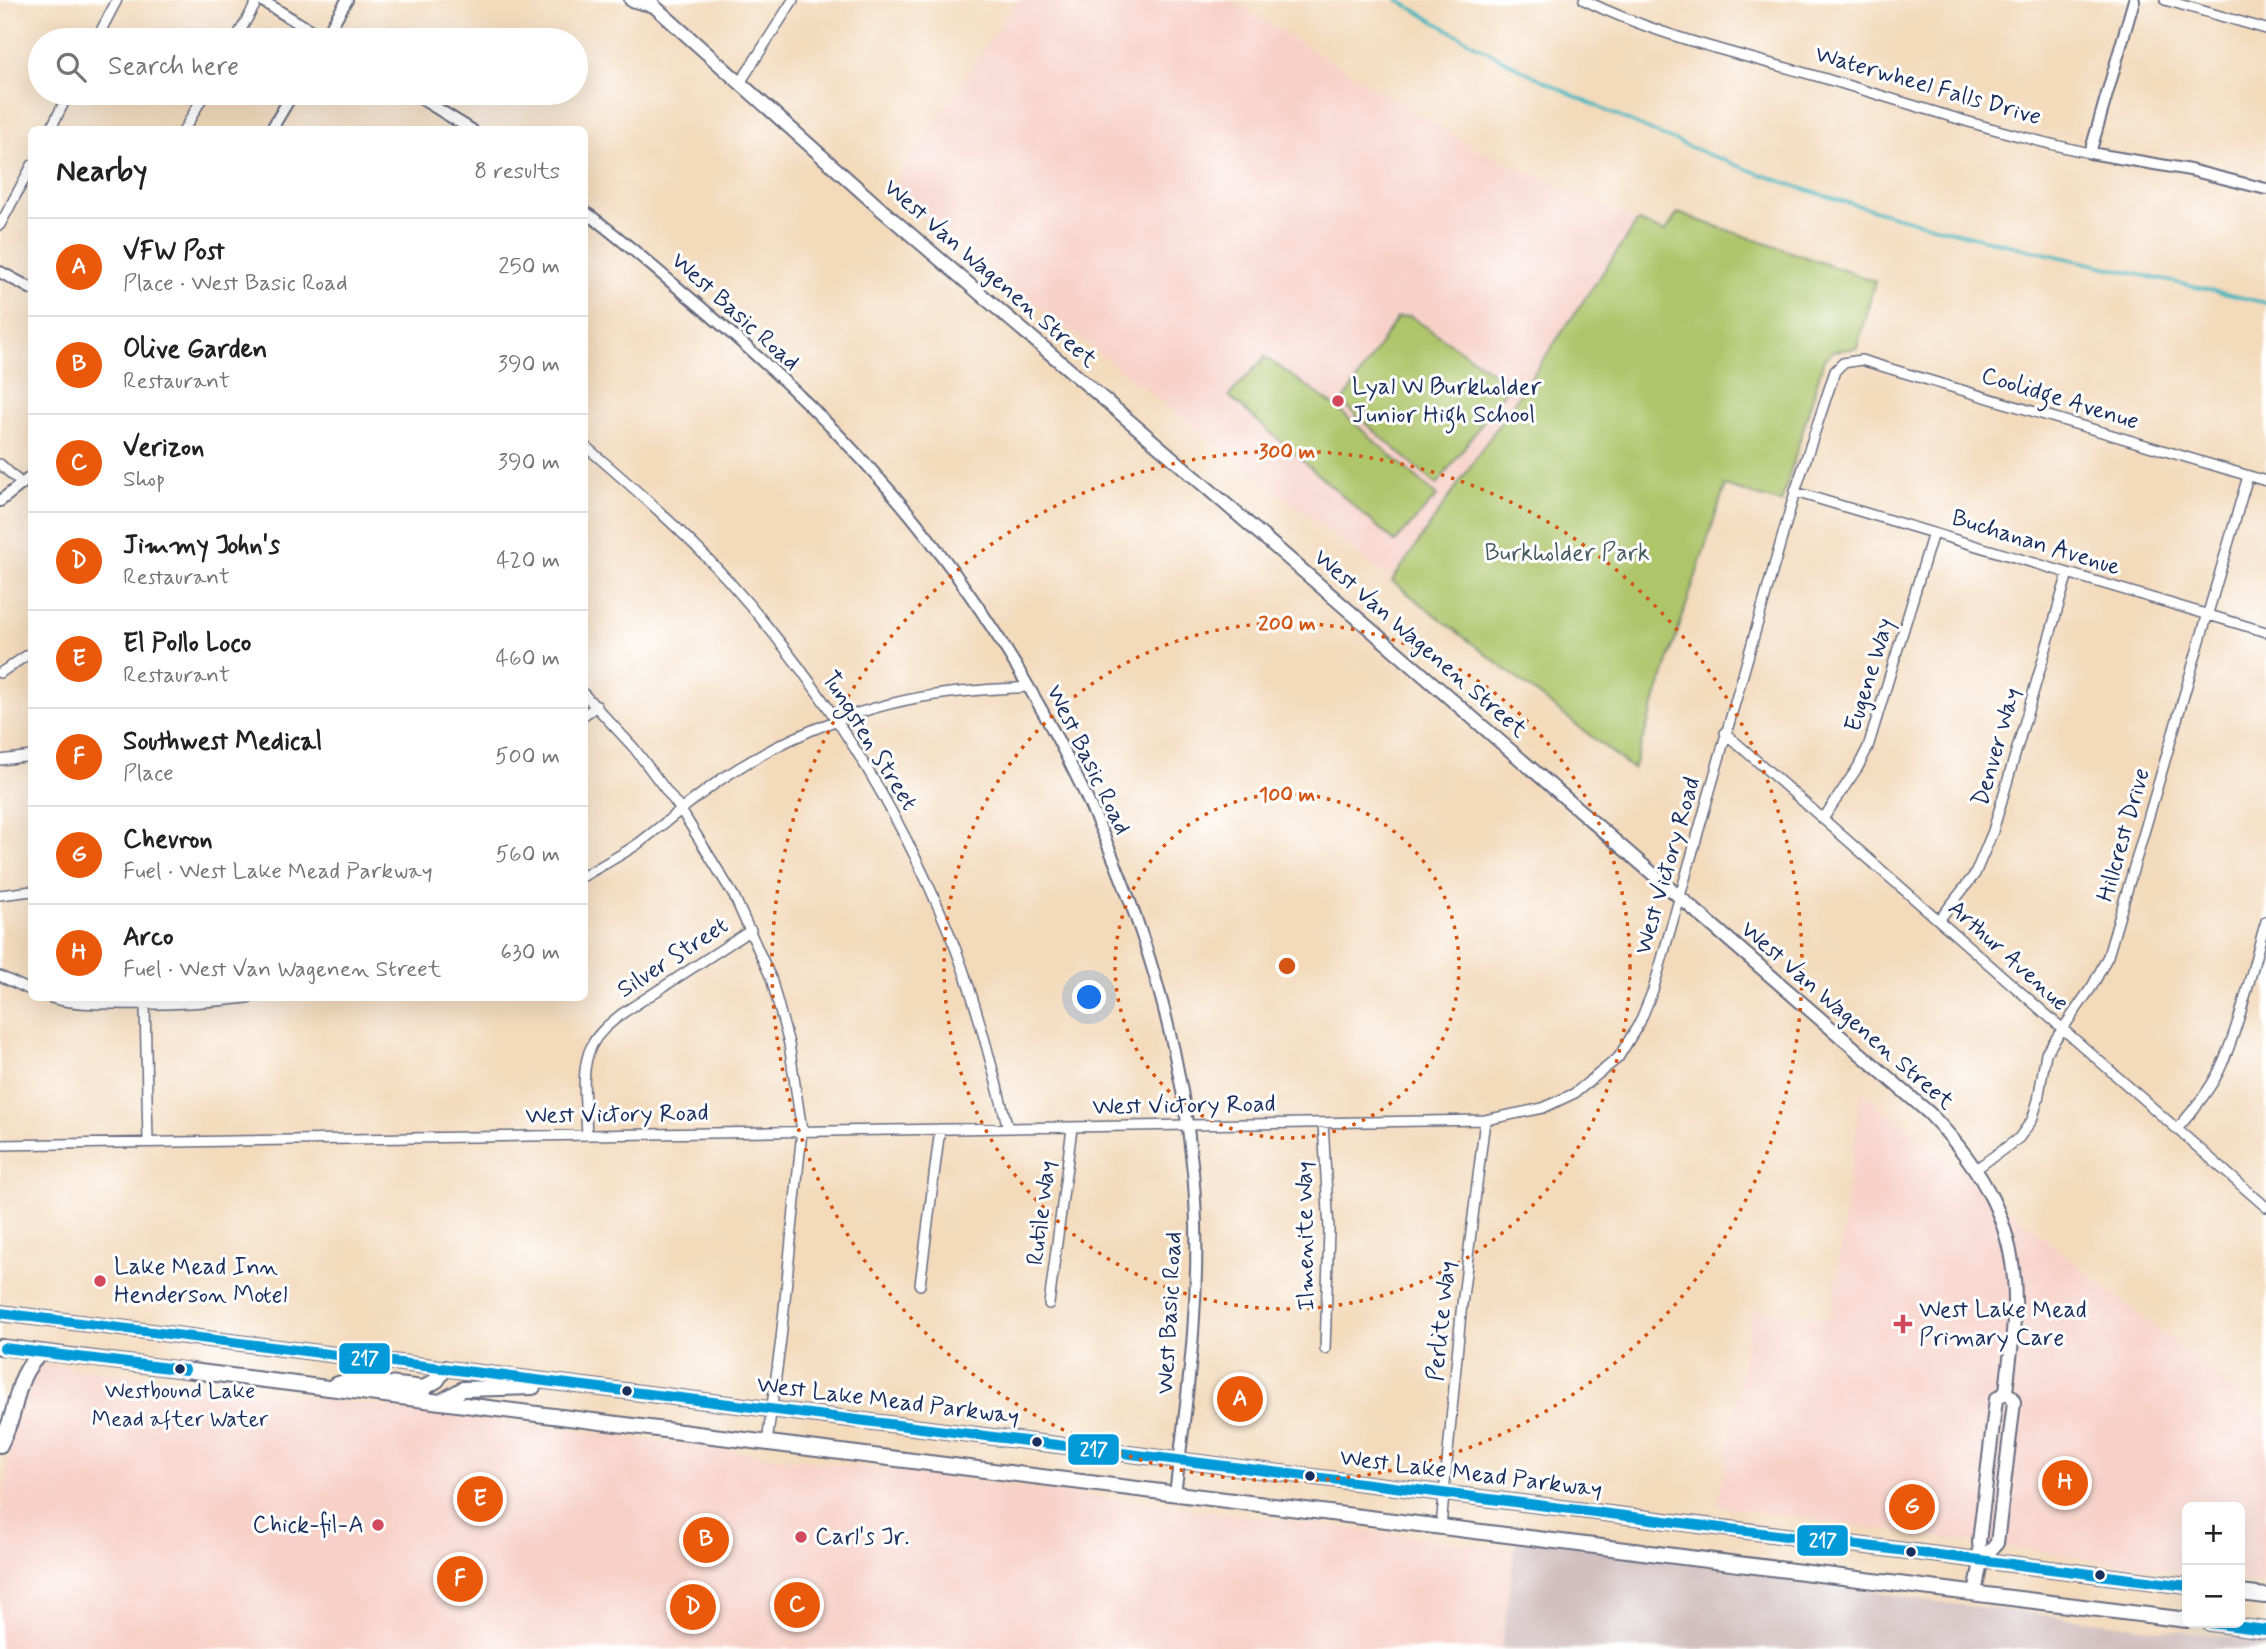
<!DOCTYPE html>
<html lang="en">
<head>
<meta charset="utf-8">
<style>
	:root { --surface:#fff; --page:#f6f6f6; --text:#222; --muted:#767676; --line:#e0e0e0; --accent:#ea580c }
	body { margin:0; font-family:Mynerve,sans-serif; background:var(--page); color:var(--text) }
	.controls { position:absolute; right:21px; bottom:21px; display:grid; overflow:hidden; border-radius:10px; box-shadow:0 7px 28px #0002 }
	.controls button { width:63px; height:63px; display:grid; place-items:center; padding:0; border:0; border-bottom:2px solid var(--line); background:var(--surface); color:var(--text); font:35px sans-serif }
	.you { position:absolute; left:1090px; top:998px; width:24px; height:24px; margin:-18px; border:5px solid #fff; border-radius:50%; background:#1a73e8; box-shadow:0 0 0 10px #1a73e833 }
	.badge { display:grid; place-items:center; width:46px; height:46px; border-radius:50%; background:var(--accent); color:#fff; font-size:23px; font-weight:700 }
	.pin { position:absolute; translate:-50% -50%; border:4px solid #fff; box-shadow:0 2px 7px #0006 }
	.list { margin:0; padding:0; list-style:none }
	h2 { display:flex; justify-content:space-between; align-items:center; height:91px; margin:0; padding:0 28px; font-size:30px }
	h2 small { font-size:23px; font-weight:400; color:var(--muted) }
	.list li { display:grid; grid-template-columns:46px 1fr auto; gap:21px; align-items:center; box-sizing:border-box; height:98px; padding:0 28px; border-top:2px solid var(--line) }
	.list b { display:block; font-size:26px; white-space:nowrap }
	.list p { margin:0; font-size:23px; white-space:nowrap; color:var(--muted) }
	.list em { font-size:23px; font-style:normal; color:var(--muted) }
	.icon { flex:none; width:38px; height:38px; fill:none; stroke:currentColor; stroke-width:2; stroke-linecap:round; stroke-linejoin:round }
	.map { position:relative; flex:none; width:2266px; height:1649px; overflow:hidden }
	.search { position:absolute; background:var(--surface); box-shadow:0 7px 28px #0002; left:28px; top:28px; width:560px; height:77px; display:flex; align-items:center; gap:18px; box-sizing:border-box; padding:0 24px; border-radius:38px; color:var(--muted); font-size:26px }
	.panel { position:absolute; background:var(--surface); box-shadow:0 7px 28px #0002; left:28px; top:126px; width:560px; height:875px; border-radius:10px }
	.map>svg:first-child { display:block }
	.built { fill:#f7d1c8 }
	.industrial { fill:#d2bfc0 }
	.green { fill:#aec56a; stroke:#647a64; stroke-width:2 }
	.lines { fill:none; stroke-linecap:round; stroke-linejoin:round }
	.stream { stroke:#45b5bd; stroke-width:3.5 }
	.minor-casing { stroke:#676b7f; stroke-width:12 }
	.tertiary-casing { stroke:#676b7f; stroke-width:14 }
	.secondary-casing { stroke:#676b7f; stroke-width:16 }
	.primary-casing { stroke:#676b7f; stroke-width:18 }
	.minor { stroke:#fff; stroke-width:9 }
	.tertiary { stroke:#fff; stroke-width:10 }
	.secondary { stroke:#fff; stroke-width:12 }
	.primary { stroke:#fff; stroke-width:14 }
	.bus-1-casing { stroke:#fff; stroke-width:16 }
	.bus-1 { stroke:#049ad9; stroke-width:10 }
	.ring { fill:none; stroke:#d45514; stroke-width:3.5; stroke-dasharray:3.5 7 }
	.poi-dot { fill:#d1495b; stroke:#fff; stroke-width:2.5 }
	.bus-dot { fill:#1b2f5e; stroke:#fff; stroke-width:2.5 }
	.labels { text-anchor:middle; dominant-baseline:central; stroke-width:6; stroke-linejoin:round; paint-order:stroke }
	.bus-label { font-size:22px; fill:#1b2f5e; stroke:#fff }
	.street-label { font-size:24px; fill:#1b2f5e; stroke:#fff }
	.poi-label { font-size:24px; fill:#1b2f5e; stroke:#fff; text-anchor:start }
	.park-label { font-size:24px; fill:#475c62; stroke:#fff }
	.centre { fill:#d45514; stroke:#fff; stroke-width:3.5 }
	.ring-label { font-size:21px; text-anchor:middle; font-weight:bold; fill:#d45514; stroke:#fff; stroke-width:6; stroke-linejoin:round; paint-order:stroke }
	.line-badge { stroke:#fff; stroke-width:2.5 }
	.badge-label { font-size:19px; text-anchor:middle; font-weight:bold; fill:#fff }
</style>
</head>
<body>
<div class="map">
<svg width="2266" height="1649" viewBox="0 0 2266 1649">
	<rect width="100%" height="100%" fill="#fff"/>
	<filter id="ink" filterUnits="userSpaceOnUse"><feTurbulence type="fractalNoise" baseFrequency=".0143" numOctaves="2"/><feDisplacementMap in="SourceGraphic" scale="14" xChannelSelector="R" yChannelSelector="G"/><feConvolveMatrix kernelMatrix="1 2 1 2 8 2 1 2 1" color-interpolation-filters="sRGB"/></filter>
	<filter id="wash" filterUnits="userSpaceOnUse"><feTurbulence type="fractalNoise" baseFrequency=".00686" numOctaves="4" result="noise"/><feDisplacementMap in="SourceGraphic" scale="28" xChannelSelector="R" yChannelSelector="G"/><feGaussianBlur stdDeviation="1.57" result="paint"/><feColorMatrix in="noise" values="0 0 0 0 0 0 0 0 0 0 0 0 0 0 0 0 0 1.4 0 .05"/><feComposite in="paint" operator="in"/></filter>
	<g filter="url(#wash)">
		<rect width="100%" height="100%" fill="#f3dabb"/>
		<path class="built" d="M1017,0h213l246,149 162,72 -246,360 -503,-391z
			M1861,1090l405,327v167l-26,-4v-73h-53v66l-470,-67 36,-197 78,10z
			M44,1364l1470,185 -13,100h-1501v-126l8,-61 12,-68 14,-27z"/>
		<path class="industrial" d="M1517,1536l427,67 322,39v7h-765z"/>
		<path class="green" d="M1678,213l197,68 -18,67 -24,3 -9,8 -43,144 -56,-17 -92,283 -241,-188 246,-360 27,11z
			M1410,316l100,68 -73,101 -95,-82 55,-85z
			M1265,357l70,49 102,90 -42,46 -166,-146z"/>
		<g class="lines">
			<path class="stream" d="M1398,0c135,82 289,154 441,200 140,42 285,70 427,103"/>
		</g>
	</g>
	<g filter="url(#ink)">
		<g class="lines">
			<defs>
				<path id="minor" d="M1584,0c75,37 159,55 239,78 88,26 177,56 267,75
					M2165,0l101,29
					M96,40l21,-40
					M235,40l23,-40
					M740,83l53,-83
					M50,130l19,-37
					M184,130l21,-37
					M0,225l32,-60
					M584,445c49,42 99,86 143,134 93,104 168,222 221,351 27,64 42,131 60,198
					M0,464l22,20
					M1795,492l471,140
					M0,673l32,-21
					M584,694l50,54 47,62 53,86 37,82 18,66 13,87 -21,208 -14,104
					M584,715l13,-9
					M1725,733l541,474
					M0,760l32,-4
					M1823,819l35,-52 10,-20 65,-214
					M584,876c18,-11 38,-21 55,-33 28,-21 55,-45 84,-65 66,-44 147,-76 227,-85 26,-3 53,-4 79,-6
					M0,895l32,-4
					M1939,920l36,-46 18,-43 75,-258
					M0,976l32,15
					M51,998c21,6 43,6 65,6 44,1 88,-1 132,-6
					M145,1005l3,137
					M1323,1123l6,107 -4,119
					M2177,1129c16,-18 31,-36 42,-58 22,-47 32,-101 47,-150
					M587,1134c-1,-26 -8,-65 5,-89 7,-14 20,-23 31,-32l128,-83
					M0,1145l1485,-25 58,-12 32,-15 43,-35 22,-36 13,-32 27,-94 115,-404 40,-121 8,-8 18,-3 405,121
					M1976,1169l43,-31 13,-18 6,-20 8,-47 47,-68 15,-29 140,-480
					M920,1285l20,-156
					M1049,1304l23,-176
					M1441,1527l20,-214 24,-193"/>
				<path id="tertiary" d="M261,0l65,40
					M2134,0l-44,153 100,17 76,19
					M323,40l24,-40
					M412,93l60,37
					M271,130l22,-37
					M584,211c33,24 63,51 93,76 90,75 178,156 250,249 138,179 245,409 266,636 10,109 -4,214 -18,322
					M0,272l32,17
					M0,501l32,-25"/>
				<path id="secondary" d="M631,0l23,6
					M651,0l3,6 228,204 279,238 768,665c54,56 87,112 86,192 -1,29 -6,58 -9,87l-10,7 -17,143 2,19 -6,33
					M1981,1561l16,-18 17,-141 -2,-5 -6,-5"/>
				<path id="primary" d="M0,1313l2187,273
					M0,1347l2187,273
					M335,1385l17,-5 72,8 13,-8 8,-12
					M440,1402l23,-13 70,-2
					M0,1445c5,-11 10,-21 13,-33 6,-24 9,-43 29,-60
					M2240,1593l26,3
					M2210,1623l56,7"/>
			</defs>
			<use href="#minor" class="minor-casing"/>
			<use href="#tertiary" class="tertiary-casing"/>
			<use href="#secondary" class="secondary-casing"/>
			<use href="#primary" class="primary-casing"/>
			<use href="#minor" class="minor"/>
			<use href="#tertiary" class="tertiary"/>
			<use href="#secondary" class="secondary"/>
			<use href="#primary" class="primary"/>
			<defs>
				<path id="bus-1" d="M0,1313l2187,273
					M4,1348l181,22
					M2210,1623l56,7"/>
			</defs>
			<use href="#bus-1" class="bus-1-casing"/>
			<use href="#bus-1" class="bus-1"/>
		</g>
	</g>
	<g class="ring">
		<circle cx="1287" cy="966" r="172"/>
		<circle cx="1287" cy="966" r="343"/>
		<circle cx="1287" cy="966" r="515"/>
	</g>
	<g class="poi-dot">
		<circle cx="1338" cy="401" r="7"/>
		<circle cx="100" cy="1281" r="7"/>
		<path d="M1899.5 1313.5h7v7h7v7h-7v7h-7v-7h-7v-7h7z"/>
		<circle cx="378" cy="1525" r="7"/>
		<circle cx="801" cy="1537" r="7"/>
	</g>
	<g class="bus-dot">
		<circle cx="180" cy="1369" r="6"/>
		<circle cx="627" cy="1391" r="6"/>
		<circle cx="1037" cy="1442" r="6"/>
		<circle cx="1310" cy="1476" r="6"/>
		<circle cx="1911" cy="1552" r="6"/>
		<circle cx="2100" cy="1575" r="6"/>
	</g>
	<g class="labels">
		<g class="bus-label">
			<text x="180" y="1392">Westbound Lake<tspan x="180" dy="28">Mead after Water</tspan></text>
		</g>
		<g class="street-label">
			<text transform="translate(1928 86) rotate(16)">Waterwheel Falls Drive</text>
			<text transform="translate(990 274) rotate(41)">West Van Wagenen Street</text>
			<text transform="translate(735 312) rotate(42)">West Basic Road</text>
			<text transform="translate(2060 399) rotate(17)">Coolidge Avenue</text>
			<text transform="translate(2036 543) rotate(17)">Buchanan Avenue</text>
			<text transform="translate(1420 644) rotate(41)">West Van Wagenen Street</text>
			<text transform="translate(1870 675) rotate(-73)">Eugene Way</text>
			<text transform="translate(869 741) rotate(58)">Tungsten Street</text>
			<text transform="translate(1997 747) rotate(-74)">Denver Way</text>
			<text transform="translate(1088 760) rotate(64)">West Basic Road</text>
			<text transform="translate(2124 835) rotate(-74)">Hillcrest Drive</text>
			<text transform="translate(1668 866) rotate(-74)">West Victory Road</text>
			<text transform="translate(2008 956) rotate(42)">Arthur Avenue</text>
			<text transform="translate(673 958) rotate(-33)">Silver Street</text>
			<text transform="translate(1847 1016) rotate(41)">West Van Wagenen Street</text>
			<text transform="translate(1184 1106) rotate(-1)">West Victory Road</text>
			<text transform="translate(617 1115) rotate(-1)">West Victory Road</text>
			<text transform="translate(1042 1213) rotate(-83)">Rutile Way</text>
			<text transform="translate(1306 1236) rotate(-91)">Ilmenite Way</text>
			<text transform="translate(1170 1313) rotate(-87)">West Basic Road</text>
			<text transform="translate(1442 1321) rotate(-84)">Perlite Way</text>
			<text transform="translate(888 1401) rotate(7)">West Lake Mead Parkway</text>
			<text transform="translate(1471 1474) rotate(7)">West Lake Mead Parkway</text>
		</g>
		<g class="poi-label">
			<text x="1352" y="387">Lyal W Burkholder<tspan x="1352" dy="28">Junior High School</tspan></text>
			<text x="114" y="1267">Lake Mead Inn<tspan x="114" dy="28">Henderson Motel</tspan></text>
			<text x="1919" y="1310">West Lake Mead<tspan x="1919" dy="28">Primary Care</tspan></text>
			<text x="364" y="1525" text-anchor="end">Chick-fil-A</text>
			<text x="815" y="1537">Carl's Jr.</text>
		</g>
		<g class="park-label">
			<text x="1567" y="553">Burkholder Park</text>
		</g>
	</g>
	<circle cx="1287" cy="966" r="10" class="centre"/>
	<g class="ring-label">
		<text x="1287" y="458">300 m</text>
		<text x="1287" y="630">200 m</text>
		<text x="1287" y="801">100 m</text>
	</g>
	<g class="line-badge">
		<rect x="338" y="1342" width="53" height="33" rx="7" fill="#049ad9"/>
		<rect x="1067" y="1433" width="53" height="33" rx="7" fill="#049ad9"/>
		<rect x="1796" y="1524" width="53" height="33" rx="7" fill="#049ad9"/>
	</g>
	<g class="badge-label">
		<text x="365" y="1365">217</text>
		<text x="1094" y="1456">217</text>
		<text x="1823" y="1547">217</text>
	</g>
</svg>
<div class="controls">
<button>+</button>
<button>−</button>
</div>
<div class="you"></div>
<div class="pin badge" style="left:1240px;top:1399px">A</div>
<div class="pin badge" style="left:706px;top:1540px">B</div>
<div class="pin badge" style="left:797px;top:1605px">C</div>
<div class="pin badge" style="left:693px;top:1607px">D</div>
<div class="pin badge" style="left:480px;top:1499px">E</div>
<div class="pin badge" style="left:460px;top:1579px">F</div>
<div class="pin badge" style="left:1912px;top:1507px">G</div>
<div class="pin badge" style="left:2065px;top:1483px">H</div>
<div class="search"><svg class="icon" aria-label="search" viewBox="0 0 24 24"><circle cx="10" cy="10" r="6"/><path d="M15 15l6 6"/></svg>Search here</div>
<section class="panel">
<h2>Nearby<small>8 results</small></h2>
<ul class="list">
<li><span class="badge">A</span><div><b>VFW Post</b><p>Place · West Basic Road</p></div><em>250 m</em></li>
<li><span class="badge">B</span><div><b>Olive Garden</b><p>Restaurant</p></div><em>390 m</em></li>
<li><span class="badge">C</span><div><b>Verizon</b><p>Shop</p></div><em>390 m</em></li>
<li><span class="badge">D</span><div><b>Jimmy John's</b><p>Restaurant</p></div><em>420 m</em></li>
<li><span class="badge">E</span><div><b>El Pollo Loco</b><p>Restaurant</p></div><em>460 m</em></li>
<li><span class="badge">F</span><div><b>Southwest Medical</b><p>Place</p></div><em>500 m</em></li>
<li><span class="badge">G</span><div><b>Chevron</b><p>Fuel · West Lake Mead Parkway</p></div><em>560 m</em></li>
<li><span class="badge">H</span><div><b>Arco</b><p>Fuel · West Van Wagenen Street</p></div><em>630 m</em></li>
</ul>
</section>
</div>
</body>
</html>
